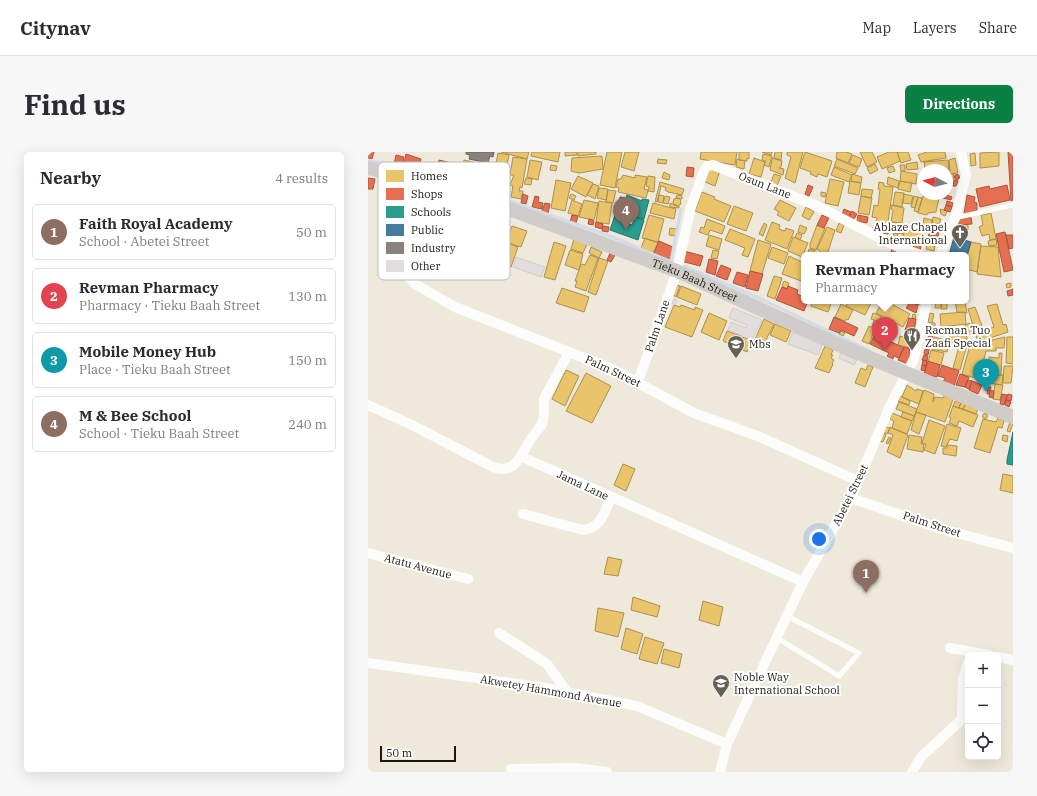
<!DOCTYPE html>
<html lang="en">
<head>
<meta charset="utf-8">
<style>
	:root { --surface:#fff; --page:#f7f7f7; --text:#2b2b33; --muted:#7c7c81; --line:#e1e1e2; --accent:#0b8043 }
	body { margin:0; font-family:"IBM Plex Serif",serif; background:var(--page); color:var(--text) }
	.controls { position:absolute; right:12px; bottom:12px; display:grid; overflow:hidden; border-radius:6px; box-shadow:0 4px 16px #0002 }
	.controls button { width:36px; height:36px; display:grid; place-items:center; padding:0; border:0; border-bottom:1px solid var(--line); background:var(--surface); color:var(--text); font:20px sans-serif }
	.compass { position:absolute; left:549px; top:12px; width:36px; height:36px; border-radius:50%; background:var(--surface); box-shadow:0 4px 16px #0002; rotate:277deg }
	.scale { position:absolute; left:12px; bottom:10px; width:76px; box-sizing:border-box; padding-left:4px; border:2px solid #1b180f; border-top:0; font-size:11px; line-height:14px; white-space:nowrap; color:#1b180f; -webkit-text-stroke:3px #fff; paint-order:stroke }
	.you { position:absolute; left:451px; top:387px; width:14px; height:14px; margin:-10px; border:3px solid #fff; border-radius:50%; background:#1a73e8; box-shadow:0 0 0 6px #1a73e833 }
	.badge { display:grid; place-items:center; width:26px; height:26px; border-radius:50%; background:var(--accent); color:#fff; font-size:13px; font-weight:700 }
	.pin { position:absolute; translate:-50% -33px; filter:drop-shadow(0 1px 2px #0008) }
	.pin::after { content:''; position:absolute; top:21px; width:14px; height:12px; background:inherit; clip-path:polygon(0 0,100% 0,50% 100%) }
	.popup { position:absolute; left:433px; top:100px; width:168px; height:52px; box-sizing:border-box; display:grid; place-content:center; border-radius:6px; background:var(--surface); filter:drop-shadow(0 1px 3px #0005); font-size:13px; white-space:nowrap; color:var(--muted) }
	.popup b { font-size:15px; color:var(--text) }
	.popup::after { content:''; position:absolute; left:50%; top:100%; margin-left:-8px; border:8px solid transparent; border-top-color:var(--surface) }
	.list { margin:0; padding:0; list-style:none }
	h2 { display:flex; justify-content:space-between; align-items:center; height:52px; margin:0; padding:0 16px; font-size:17px }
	h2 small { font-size:13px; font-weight:400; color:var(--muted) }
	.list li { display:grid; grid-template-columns:26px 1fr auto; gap:12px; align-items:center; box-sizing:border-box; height:56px; margin:0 8px 8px; padding:0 8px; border:1px solid var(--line); border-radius:6px }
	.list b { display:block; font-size:15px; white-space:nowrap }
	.list p { margin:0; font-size:13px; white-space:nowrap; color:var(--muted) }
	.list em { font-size:13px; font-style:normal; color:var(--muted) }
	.icon { flex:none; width:22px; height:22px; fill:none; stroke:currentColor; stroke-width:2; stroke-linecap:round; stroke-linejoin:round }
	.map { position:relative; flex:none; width:645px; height:620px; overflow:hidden; border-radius:6px }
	header { display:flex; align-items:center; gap:24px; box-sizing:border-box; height:56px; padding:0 20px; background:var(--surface); border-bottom:1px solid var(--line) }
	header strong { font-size:19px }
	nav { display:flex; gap:22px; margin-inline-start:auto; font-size:14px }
	.intro { display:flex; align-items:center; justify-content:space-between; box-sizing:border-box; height:96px; padding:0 24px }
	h1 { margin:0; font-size:28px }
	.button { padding:10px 18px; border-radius:6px; background:var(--accent); color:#fff; font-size:14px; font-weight:700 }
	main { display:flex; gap:24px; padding:0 24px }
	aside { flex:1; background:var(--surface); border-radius:6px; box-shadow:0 4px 16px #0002 }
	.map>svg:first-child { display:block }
	.homes { fill:#e9c46a; stroke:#ab904f }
	.shops { fill:#e76f51; stroke:#aa553d }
	.schools { fill:#2a9d8f; stroke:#267569 }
	.public { fill:#457b9d; stroke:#385d72 }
	.industry { fill:#8a817c; stroke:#69625b }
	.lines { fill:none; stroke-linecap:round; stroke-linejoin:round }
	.stream { stroke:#d1dceb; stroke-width:3 }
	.building { fill:#e2dddd; stroke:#d1cdcb }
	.path { stroke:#d5d4cf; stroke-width:2; stroke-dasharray:2 3; stroke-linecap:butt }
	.lane { stroke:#fcfcfa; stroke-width:5 }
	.street { stroke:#fcfcfa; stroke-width:10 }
	.secondary { stroke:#d0ccc9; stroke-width:14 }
	.labels { text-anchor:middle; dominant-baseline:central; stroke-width:4; stroke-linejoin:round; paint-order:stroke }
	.street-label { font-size:11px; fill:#1b180f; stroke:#fff }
	.poi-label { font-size:11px; fill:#1b180f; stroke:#fff; text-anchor:start }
	.key { fill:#fff; stroke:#bbbab7; stroke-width:1 }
	.key-label { font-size:11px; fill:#1b180f }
</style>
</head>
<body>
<header>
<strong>Citynav</strong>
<nav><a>Map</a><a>Layers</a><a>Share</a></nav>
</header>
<div class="intro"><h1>Find us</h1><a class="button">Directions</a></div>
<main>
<aside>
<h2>Nearby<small>4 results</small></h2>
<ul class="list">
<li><span class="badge" style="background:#8d6e63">1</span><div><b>Faith Royal Academy</b><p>School · Abetei Street</p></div><em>50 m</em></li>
<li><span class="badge" style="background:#e0444e">2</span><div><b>Revman Pharmacy</b><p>Pharmacy · Tieku Baah Street</p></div><em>130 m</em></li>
<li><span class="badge" style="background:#0f9aa8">3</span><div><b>Mobile Money Hub</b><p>Place · Tieku Baah Street</p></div><em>150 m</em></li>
<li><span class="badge" style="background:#8d6e63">4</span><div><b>M &amp; Bee School</b><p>School · Tieku Baah Street</p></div><em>240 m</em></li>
</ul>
</aside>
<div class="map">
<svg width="645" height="620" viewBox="0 0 645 620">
	<rect width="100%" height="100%" fill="#eee9db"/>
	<path class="homes" d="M133,0h28l-2,7z
		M164,0h28l-2,10 -27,-6z
		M197,0h12v3l-12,1z
		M210,0h18v2l-18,2z
		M239,0h15l-7,36 -15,-3z
		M257,0h14l-5,19 -13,-4z
		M333,0h36l-2,13 -35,-6z
		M371,0h10v7l-2,-1v3l-8,-1z
		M394,0h10l-1,3z
		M407,0h7l-1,8 -7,-2z
		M419,0h16l-8,31 -10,-5 6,-21 -4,-2z
		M437,0l27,9 -5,16 -9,-3 -1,3 -7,-3 1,-2 -11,-4z
		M469,0h9l6,2 -4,9 -12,-5z
		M492,0h12l5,10 -10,5z
		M521,0h8l3,9 -18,8 -5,-12z
		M529,0h11l3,8 -10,3z
		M559,0h18l1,6 -25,4 -3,-7z
		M631,0v14l-19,2v-15z
		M130,1l11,2 -5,25h2l-3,12 -10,-2v-4h-6l1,-6 5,1z
		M607,1l1,12 -5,1 -1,-12z
		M395,2l9,2 -3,11 -5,-2 2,-4 -4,-1z
		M485,3l9,4 -3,8 -10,-4z
		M234,4l1,13 -24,4 -8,-2 1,-13z
		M145,5l14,2 -5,29 -2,-1 -1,4h4l-2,8 -10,-2 2,-11 -3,-1 4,-10h-4z
		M386,6l11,4 -4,15 -12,-3z
		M404,6l10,3 -1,6 -2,1 5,1 -1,6 -13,-5z
		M587,6l3,15 -8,1 -1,-14z
		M290,7l9,1 -1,4 -9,-1z
		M369,7l8,2 -1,8 -8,-2z
		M469,7l21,9 -3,6 -21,-8z
		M96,8l9,2 -3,16 -8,-2z
		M162,8l12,2 -4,18 -11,-3z
		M580,8l3,29h-4v-19h-20l-2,-1 -1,-7z
		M549,10l1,7 -11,1 -1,-6z
		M507,12l3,6 -8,4 -3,-6z
		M183,13l6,1 -1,5 -6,-1z
		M532,13h5v6h-4z
		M525,14l2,5 -6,2 -2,-5z
		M466,15l18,8 -3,7 -18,-7z
		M342,16l10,3 -5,15 -10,-4z
		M533,19l16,3 -1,10 -16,-3z
		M296,20l6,3 -1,5 -7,-2z
		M406,22l7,2 -5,12 -6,-3z
		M484,22l10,3 -1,6 -10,-2z
		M582,22h4l-1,6 -3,-1z
		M255,23l12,3v-3l12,2 -3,12 4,1 -2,8 -28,-6 1,-4 -3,-1 2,-8h3z
		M210,24l15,7 -7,14 -15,-8z
		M280,24l7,1 -1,15 -6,-1 1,-4 -3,-1z
		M520,25l11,4 -1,7 -11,-4z
		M93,26l7,2 -1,4 -7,-2z
		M158,26l6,1 -1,6 -7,-1z
		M19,27l6,1 -3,10 10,2 -1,6 -15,-3z
		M462,27l14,3 -6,24 -13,-3z
		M188,28l15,3 -6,28 -14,-3z
		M25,29l5,2 -3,7 -4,-1z
		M101,29l13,4 -2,5 -12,-3z
		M482,29l11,2 -2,12 -11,-2z
		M532,29l12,2 -2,9 -12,-3z
		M292,30l24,7 -2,6 -14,-3 -3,-2 1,-2 -7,-3z
		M511,30l5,1v3l9,1 -6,42 -12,-2 2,-9 -5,-1 2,-12 4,1 2,-17h-2z
		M225,32l6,2 -4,13 -8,-4z
		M34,34l14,3 -2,9 -14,-3z
		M291,34l2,1 -4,15h-2z
		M231,36l9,1 -2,11 -9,-2z
		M494,37l11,1 -2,8 -10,-2z
		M240,38l8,1 -3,12 -7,-1z
		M334,40l13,5 -1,2 17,7 -7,16 -29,-11z
		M453,40l5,1 -1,4 -4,-1z
		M527,40l9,1 -2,14 -9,-2z
		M203,42l5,2 -2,4 -5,-2z
		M536,42l9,2 -2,8 -8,-1z
		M291,43l5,1 -1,7 -5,-1z
		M309,43l5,1v3l-6,-1z
		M558,43l13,3 -3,14 -8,1 -1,2 -9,-2 5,-17 2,1z
		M297,44l5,1 -2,7 -5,-1z
		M493,44l11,2 -3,17 -11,-2z
		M546,44l4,1 -3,11 -4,-1z
		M68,45l6,2 -2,6 -7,-2z
		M550,45l4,1 -4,14 -4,-1z
		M305 50a4 4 0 1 1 8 0a4 4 0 1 1-8 0Z
		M95,48l5,2 -1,3 -5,-2z
		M204,48l10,4 -4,12 -10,-3z
		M216,48l14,3 -4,17 -15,-3z
		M412,48l16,8 -7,13 -12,-6 2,-3 -5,-3z
		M231,49l13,2 -3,21 -13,-2z
		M92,51l11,4 -2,5 -11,-3z
		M285,51l23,6 -2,10 -24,-6z
		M302,51l9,3v2l-9,-1z
		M523,53l13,3 -2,15 -11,-1 2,-12 -2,-1z
		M79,54l13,5 -6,17 -13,-4z
		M366,54l19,7 -7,18 -19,-7z
		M438,55l8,5 -5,8 -7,-4z
		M110,56l31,10 -5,15 -6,-2 1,-4 -2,-1 -2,4 -11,-4 1,-4 -4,-1 -1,4 -7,-2z
		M572,57l7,2 -2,5 -4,-2z
		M623,61l5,26 -6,1 -1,-6 -7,2 -3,-9 4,-2 -2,-10z
		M281,63l15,4 -6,23 -16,-4z
		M565,65l8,2 -2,5 -7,-1z
		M556,66l8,2 -2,11 -5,-1v-5h-2z
		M339,67l18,7 -3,8 -12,-4 -2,5 -9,-3 2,-5 3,1z
		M404,70l8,3 -1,4 6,2 1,-3 8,3 -7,18 -22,-9z
		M522,70l14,2 -1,10 -14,-2z
		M396,71l3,2 -4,11 -4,-2z
		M471,71l5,2 -3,8 -5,-2z
		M598,72l2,1v5l-10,1 1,-6z
		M432,73l7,3 -3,6 -6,-2z
		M449,73l8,3 -9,22 -6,-2v-4z
		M144,74l15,5 -6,16 -15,-5z
		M459,75l8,3 -8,25h-12l1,-3 3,1 1,-2 -3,-2z
		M302,76l7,1 -1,7 -7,-1z
		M544,76l12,4 -2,7 -5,-2 -4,11 -5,-2 -2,-2v-3l-4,-1 3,-11 6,2z
		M362,77l25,10 -7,18 -6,-2 3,-7 -20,-8z
		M110,78l9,3 -1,3 18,3 -5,18 -27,-9z
		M429,81l5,2 -2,5 -5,-3z
		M526,81l4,1 -1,4 -4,-1z
		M341,83l13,4 -3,11 -13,-4z
		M425,85l15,6 -6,14 -14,-6z
		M277,86l13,5 -5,10 -12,-5z
		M206,87l13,5 -4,9 -12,-4z
		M548,87l6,1 -1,6 -6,-2z
		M628,87l1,6 -8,1 -1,-5z
		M390,88l13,4 -9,30 -12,-3z
		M186,90l12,4 -11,34 -11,-3z
		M603,90l10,2 -4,28 -11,-3v-9z
		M138,91l12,4 -7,20 -12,-4z
		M559,92l8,2 -1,5 -8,-2z
		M613,94l17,1 3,30 -24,-3z
		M223,95l11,5 -3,6 -10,-5z
		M404,95l16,6 -4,11 -16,-6z
		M441,97l6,2 -1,4h-7z
		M202,98l13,4 -4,16 -14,-5z
		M345,98l6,1 -2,8 -6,-1z
		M222,103l8,3 -12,33 -11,-4 2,-6h-2l6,-17 4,1z
		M421,104l15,7v19l-22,-8z
		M231,106l9,3 -12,34 -8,-3z
		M406,124l8,2 -7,21 -8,-3z
		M416,129l5,2 -2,6 -5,-3z
		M643,131v4l-4,1 -1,-4z
		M309,133l3,1 -4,11 -3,-2z
		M313,134l20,8 -4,11 -20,-8z
		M194,136l27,9 -5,15 -28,-9z
		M444,149h20l-4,11 -17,-6z
		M480,149h24l-7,14 -19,-9z
		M512,149h6l24,13 -7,13 -27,-14 4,-7 -2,-1z
		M540,149h12l-1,4z
		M568,149h5v7h-6z
		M574,149h5v8h-6z
		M587,149h10l2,12 -10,-1z
		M473,152l12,6 -5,10 -2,-1 -1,2 -10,-4z
		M629,152l6,21 3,-1 2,8 -30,10 -10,-33 7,-2 9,24 10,-4 -7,-21z
		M306,153l6,2 1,-2 14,5v-3l8,3 -11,27 -27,-10z
		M597,160l1,12 -25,3 -1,-13z
		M341,161l18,8 -8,19 -18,-8z
		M505,161l8,3 -2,6 -8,-3z
		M562,161l4,1 -2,9 -4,-1z
		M545,162l3,1 -1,4 -3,-1z
		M396,167l10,5 -12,24 -9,-4z
		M506,168l5,2 -3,7 -4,-2z
		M564,171h3v5h-4z
		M602,171l2,11h-5l-2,-9z
		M407,172l16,7 -5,11 -16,-7z
		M501,174l6,3 -6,15 -7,-3z
		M598,176l1,12 -19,1 -1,-12z
		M573.5 180a3.5 3.5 0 1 1 7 0a3.5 3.5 0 1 1-7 0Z
		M359,179l14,5 -4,11 -14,-6z
		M473,179l4,2 -2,3 -4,-2z
		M524,182l3,3 -3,3 -3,-2z
		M532,184l13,4 -3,8 -12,-3z
		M375,185l9,3 -5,12 -9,-4z
		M566,185l15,4 -2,11 -16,-3z
		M637,185l-1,11h-8v3h-10l-7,28 -17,-5 8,-29z
		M639,185h6v27l-7,-1z
		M584,189l6,2 -1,5 -7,-2z
		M592,191l7,2 -7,25 -7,-2z
		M457,194l8,4 -2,5h2l-2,3 3,2 -2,3 1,1 -4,9 -14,-5z
		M563,198l13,3 -3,12 -13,-3z
		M631,201h3l-1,22 -12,-1v-17l10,1z
		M500,213l5,2 -8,20 -10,-4 6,-15 5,2z
		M636,214h9l-2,17h-8z
		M198,218l13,6 -14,30 -13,-7z
		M218,221l25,13 -19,37 -26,-12z
		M621,223h14l-1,10 -14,-2z
		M627,232l8,1 -3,15 -7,-1z
		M539,233l9,6 1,-2 6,2 -4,13 -17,-7z
		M556,238l10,4 -1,8 2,-5 8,1 1,-2 9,3 -8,23 -29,-10z
		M532,244l10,5 -1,4 -11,-4z
		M587,249l6,2 -2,5 -6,-2z
		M531,250l18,7 -3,7 -18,-7z
		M593,250l5,2 -3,5 -4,-1z
		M598,252l12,5 -2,5 -13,-5z
		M585,254l25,9 -5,12 -14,-6 -2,5 -8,-3 2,-5 -2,-1z
		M535,260l11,4 -2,5 -11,-4z
		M548,260l10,3 -7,19 -8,-4z
		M524,261l20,8 -5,13 -15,-6 2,-7 -4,-2z
		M614.5 264a2.5 2.5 0 1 1 5 0a2.5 2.5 0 1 1-5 0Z
		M630,266l6,3 -2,7 -4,-1 -8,26 -16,-5 9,-29 13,3z
		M561,268l16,6 -10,28 -11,-4 2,-6 -4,-1z
		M642,270l3,1 -3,9 -3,-1z
		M579,272l14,4 -4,13 -7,-2 -4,8 -5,-1z
		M517,275l5,1 -3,6 -4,-2z
		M522,275l18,8 -8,23 -13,-6 6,-17 -5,-2z
		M515,281l3,2 -3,7 -4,-1z
		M541,283l13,2 -1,7h3l-1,8 -16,-3z
		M635,283l5,1 -1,6 -5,-2z
		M521,285l2,1 -3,6 -2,-1z
		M579,293l10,1 -1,10 -13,-2v-6h4z
		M255,312l12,5 -9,22 -12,-6z
		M635,322l10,2v17l-13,-3z
		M240,405l14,3 -4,16 -14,-2z
		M265,445l27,9 -3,11 -26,-7z
		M335,449l20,6 -4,19 -20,-6z
		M230,456l26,5 -6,24 -23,-6z
		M258,476l17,6 -6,20 -16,-5z
		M277,485l19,6 -7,21 -18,-5z
		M296,497l18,5 -3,14 -18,-5z"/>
	<path class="shops" d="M0,0h6l-2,7 -4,-1z
		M640,0h5v48l-2,1z
		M38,2l15,5 -2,8 -15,-3z
		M28,3l8,2 -2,9 -8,-2z
		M71,8l21,5 -3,15 -6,-1 1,-3 -10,-2 -1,3 -6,-2z
		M63,13l4,1 -2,7 -4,-1z
		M319,15l7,1 -1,9 -7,-1z
		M586.5 25a2.5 2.5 0 1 1 5 0a2.5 2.5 0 1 1-5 0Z
		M0,26l7,1 -2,10h-5z
		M586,28l4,1 -2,5h-3z
		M440,33l5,2 -4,9 -4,-2z
		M639,33l3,15 -30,7 -4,-18 13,-3 1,3z
		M155,42l5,2 -2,8 -5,-1z
		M576,42l8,3 -1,3 -8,-2z
		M599,43l8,2 -1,5 3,1v8l-13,3z
		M167,44l4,1 -1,5 5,1 -1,6 -10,-2z
		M579,49l6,2 -1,4 -6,-2z
		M177,51l5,1 -2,9 -6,-2z
		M578,53l6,2 -2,5 -6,-2z
		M476,57l7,3 -2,6 -7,-3z
		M484,59l5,3 -3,5 -5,-2z
		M204,63l6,1 -2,7 -6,-1z
		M454,63l7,3 -5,10 -7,-3z
		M490,63l10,2 -1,6 -10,-2z
		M603,65l1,7 -13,1 -1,-5z
		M221,67l5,2 -1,4 -5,-1z
		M228,70l7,2 -1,5 -7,-2z
		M564,71l9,2 -2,7 -8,-2z
		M235,74l6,1 -1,5 -6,-1z
		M505,75l10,2v4l-10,-1z
		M516,77h5l-1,5 -5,-1z
		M563,78l8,2 -1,4 -9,-2z
		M637,80l8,38 -9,2 -8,-38z
		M561,82l9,3 -2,6 -9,-4z
		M638,83h7v13l-4,1z
		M558,87l10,4 -1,3 -11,-3z
		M291,89l14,6 -2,13 -17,-7z
		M546,92l7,2 -1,5 -7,-2z
		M524,97l4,2 -1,4h-5z
		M316,99l19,5 -3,10 -19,-5z
		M242,101l5,2 -4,7 -4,-2z
		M341,107l9,2 -3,14 -9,-3z
		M353,113l10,4 -4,11 -11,-4z
		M382,119l13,3 -5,17 -12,-3z
		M369,120l11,3 -3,12 -12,-4z
		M420,134l10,4 -1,4 7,3v4h4l-4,10 -28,-11 6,-13 5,2z
		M645,137v6l-5,1 -1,-5z
		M542,150l8,3 -2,8 -10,-5z
		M466,165l24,11 -4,8 -13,-6 -2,3 -10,-4z
		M541,166l7,1 -2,13 -9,-2z
		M559.5 179a3.5 3.5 0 1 1 7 0a3.5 3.5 0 1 1-7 0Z
		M507,182l29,14 -5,10 -5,-2 -1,3 -6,-3 2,-3 -19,-9z
		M561,182h4l-1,9 -5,-1z
		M558,190l5,1 -1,6 -5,-1z
		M536,195l6,2 -1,3 4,1 -5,11 -10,-4z
		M557,197l4,1 -1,5 -4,-1z
		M556,203l4,1 -1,5 -5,-1z
		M555,208l4,1 -1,5 -4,-1z
		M560,209l12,4 -3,12 -13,-3z
		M554,213l4,1 -1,5 -4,-1z
		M574,213l17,6 -5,15 -11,-4 2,-4 -7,-2z
		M592,222l9,3 -4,10 -9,-2z
		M600,228l4,1 -3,8 -4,-2z
		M604,229l10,4 -4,9 -9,-4z
		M620,235h3l-2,7h-2z
		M622,238l4,1 -1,7 -4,-1z
		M634,242l5,1 -3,10 -4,-1z
		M640,242l4,1 -1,6 -5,-1z
		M638,248l5,2 -2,5 -4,-2z"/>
	<path class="schools" d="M259,43l15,6v-2l7,1 -5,19 -27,-7 3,-15 6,1z
		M248,60l5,2 -3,6 14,5 3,-8 9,3 -6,20 -28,-10z
		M645,280v33l-6,-1v-4z"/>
	<path class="public" d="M586,85l17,5 -5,17v-4h-17z"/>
	<path class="industry" d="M98,0h28l-1,5 -3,-1 -2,7 -19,-4 1,-4 -4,-1z"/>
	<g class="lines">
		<path class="stream" d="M0,8l41,8 25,8
			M108,37l134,47 67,28
			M303,109l10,-52
			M316,114l75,32 111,53"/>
	</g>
	<path class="building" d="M148,105l29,10 -4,10 -28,-10z
		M306,147l3,2 -2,4 -3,-2z
		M365,156l29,12 -10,20 -24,-10 3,-8 15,6 1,-3 -18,-7z
		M425,180l29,13 -4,10 -30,-11z
		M473,201l16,7 -3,5 -15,-7z"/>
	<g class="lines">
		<path class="path" d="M43,82l5,-15"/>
		<path class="lane" d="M587,66l58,-13
			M409,486l62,38 20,-23 -72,-37"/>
		<path class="street" d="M51,59l9,-30
			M40,90l-13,21 20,21 40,23 157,62 82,44 66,24 98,44
			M572,103l15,-37 11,-43 -5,-23
			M270,230l39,-111 14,-64 13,-36 3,-5 6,-1 102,40 83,42 23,8
			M0,253l44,20 81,42c22,9 28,-13 38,-28 3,-5 8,-10 11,-15 4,-11 1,-16 2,-25l25,-47
			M154,305l281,125
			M483,346l90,31 72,19
			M155,362l60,16c18,-2 21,-17 28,-32
			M0,401l100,26
			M131,481l48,31 20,28
			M582,496l39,7
			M630,505l15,3
			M0,511l172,24 97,19 90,38
			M143,617l64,-1 32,4
			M352,620l7,-28 33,-71 43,-91 48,-84 39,-92 24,-47 13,-58
			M544,620l9,-15 39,-36 2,-4 1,-38 5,-16"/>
		<path class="secondary" id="s1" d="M0,16l79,18 230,85 164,75 172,71"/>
	</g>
	<defs>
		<symbol id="church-pin" viewBox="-11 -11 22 30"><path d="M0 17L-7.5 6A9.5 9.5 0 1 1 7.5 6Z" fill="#656156" stroke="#fff"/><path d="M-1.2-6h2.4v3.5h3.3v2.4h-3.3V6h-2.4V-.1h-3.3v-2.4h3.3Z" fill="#fff"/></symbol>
		<symbol id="restaurant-pin" viewBox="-11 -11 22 30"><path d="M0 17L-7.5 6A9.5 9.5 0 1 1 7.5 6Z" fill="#656156" stroke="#fff"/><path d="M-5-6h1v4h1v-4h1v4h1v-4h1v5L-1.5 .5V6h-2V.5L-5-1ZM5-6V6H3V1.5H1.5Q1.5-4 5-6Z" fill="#fff"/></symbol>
		<symbol id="school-pin" viewBox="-11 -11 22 30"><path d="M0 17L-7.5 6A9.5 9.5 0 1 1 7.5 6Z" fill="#656156" stroke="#fff"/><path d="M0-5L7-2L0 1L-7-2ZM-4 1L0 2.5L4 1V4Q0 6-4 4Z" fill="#fff"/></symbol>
	</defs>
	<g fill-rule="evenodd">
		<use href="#church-pin" x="582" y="71" width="20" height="27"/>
		<use href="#restaurant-pin" x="534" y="174" width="20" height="27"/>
		<use href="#school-pin" x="358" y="182" width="20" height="27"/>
		<use href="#school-pin" x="343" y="521" width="20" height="27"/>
	</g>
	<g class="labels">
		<g class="street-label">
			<text transform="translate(397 33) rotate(21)">Osun Lane</text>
			<text stroke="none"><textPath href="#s1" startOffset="346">Tieku Baah Street</textPath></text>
			<text transform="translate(289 174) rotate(-71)">Palm Lane</text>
			<text transform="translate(245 219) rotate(25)">Palm Street</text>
			<text transform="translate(215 333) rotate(25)">Jama Lane</text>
			<text transform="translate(482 343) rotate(-64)">Abetei Street</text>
			<text transform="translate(564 372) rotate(18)">Palm Street</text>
			<text transform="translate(50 414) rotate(15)">Atatu Avenue</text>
			<text transform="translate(183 539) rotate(10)">Akwetey Hammond Avenue</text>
		</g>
		<g class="poi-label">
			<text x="579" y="75" text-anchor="end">Ablaze Chapel<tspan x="579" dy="13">International</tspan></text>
			<text x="557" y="178">Racman Tuo<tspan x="557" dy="13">Zaafi Special</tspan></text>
			<text x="381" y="192">Mbs</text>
			<text x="366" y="525">Noble Way<tspan x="366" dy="13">International School</tspan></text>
		</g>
	</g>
	<rect x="10" y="10" width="132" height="118" rx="6" class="key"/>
	<rect x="18" y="18" width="18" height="12" fill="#e9c46a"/>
	<rect x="18" y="36" width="18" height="12" fill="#e76f51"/>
	<rect x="18" y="54" width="18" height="12" fill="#2a9d8f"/>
	<rect x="18" y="72" width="18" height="12" fill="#457b9d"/>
	<rect x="18" y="90" width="18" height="12" fill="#8a817c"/>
	<rect x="18" y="108" width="18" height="12" fill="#e2dddd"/>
	<g class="key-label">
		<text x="43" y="28">Homes</text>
		<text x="43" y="46">Shops</text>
		<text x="43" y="64">Schools</text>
		<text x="43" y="82">Public</text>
		<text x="43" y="100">Industry</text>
		<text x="43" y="118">Other</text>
	</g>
</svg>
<div class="controls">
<button>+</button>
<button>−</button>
<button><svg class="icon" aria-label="locate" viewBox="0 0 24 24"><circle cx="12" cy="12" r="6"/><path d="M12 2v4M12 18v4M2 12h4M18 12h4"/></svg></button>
</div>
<svg class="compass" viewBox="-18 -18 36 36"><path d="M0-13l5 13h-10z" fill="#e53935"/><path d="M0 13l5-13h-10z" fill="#7c7c81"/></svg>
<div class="scale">50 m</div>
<div class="you"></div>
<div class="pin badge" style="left:498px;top:441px;background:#8d6e63">1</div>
<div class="pin badge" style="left:517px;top:198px;background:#e0444e">2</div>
<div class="popup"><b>Revman Pharmacy</b>Pharmacy</div>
<div class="pin badge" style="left:618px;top:240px;background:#0f9aa8">3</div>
<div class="pin badge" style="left:258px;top:78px;background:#8d6e63">4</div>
</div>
</main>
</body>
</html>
